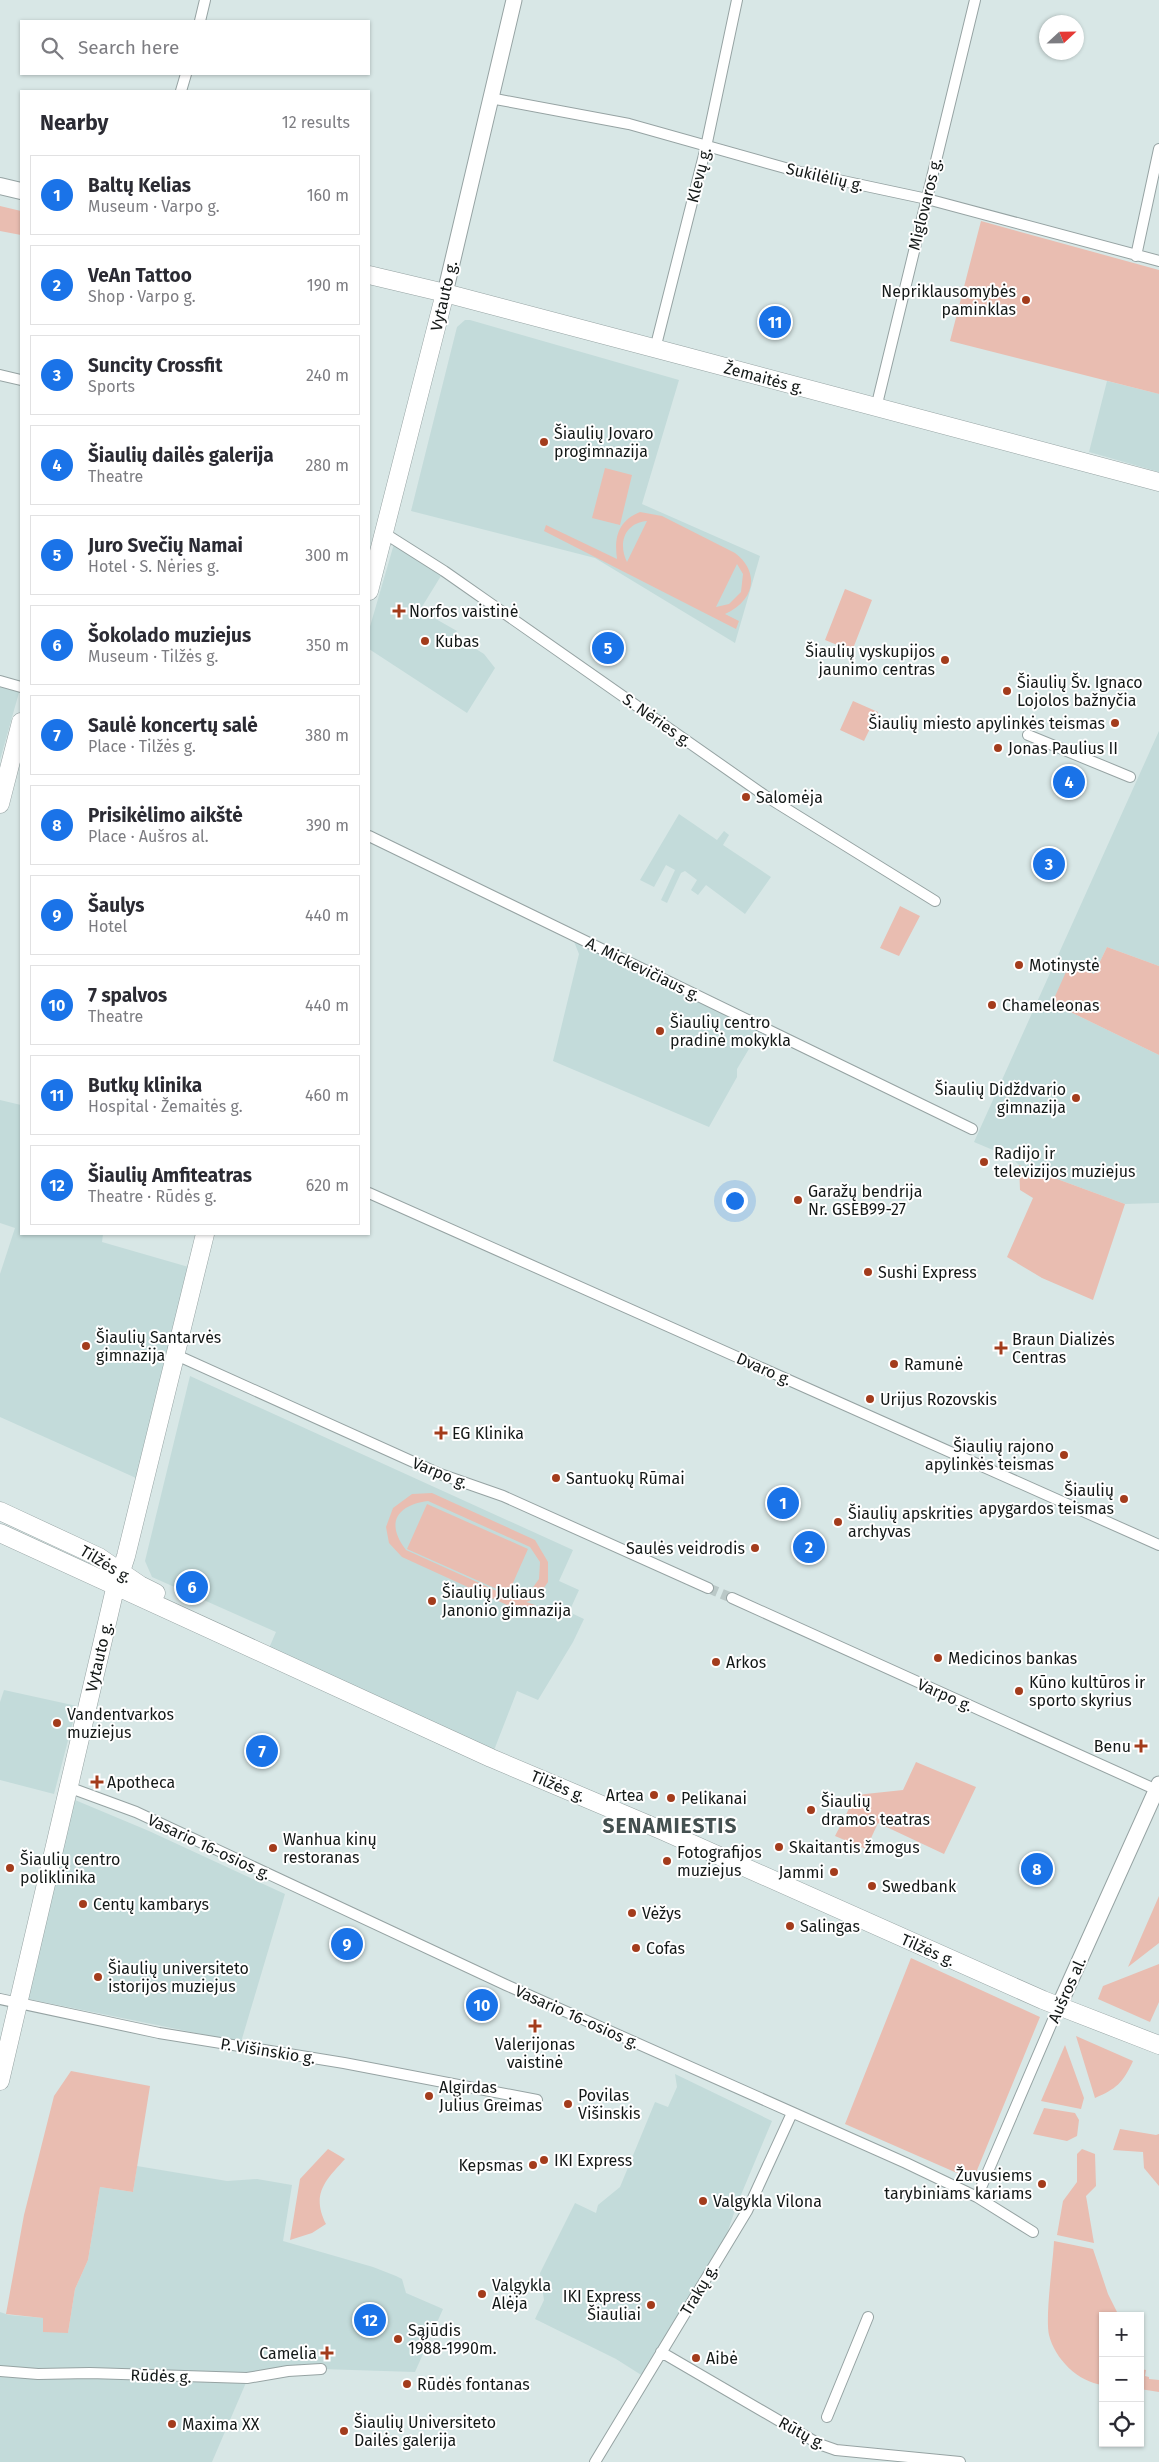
<!DOCTYPE html>
<html lang="en">
<head>
<meta charset="utf-8">
<style>
	:root { --surface:#fff; --page:#f7f7f7; --text:#2b2b33; --muted:#7c7c81; --line:#e1e1e2; --accent:#1a73e8 }
	body { margin:0; font-family:"Fira Sans",sans-serif; background:var(--page); color:var(--text) }
	.controls { position:absolute; right:15px; bottom:15px; display:grid; overflow:hidden; border-radius:0px; box-shadow:0 1px 4px #0004 }
	.controls button { width:45px; height:45px; display:grid; place-items:center; padding:0; border:0; border-bottom:1px solid var(--line); background:var(--surface); color:var(--text); font:25px sans-serif }
	.compass { position:absolute; left:1039px; top:15px; width:45px; height:45px; border-radius:50%; background:var(--surface); box-shadow:0 1px 4px #0004; rotate:68deg }
	.you { position:absolute; left:734px; top:1200px; width:18px; height:18px; margin:-12px; border:4px solid #fff; border-radius:50%; background:#1a73e8; box-shadow:0 0 0 8px #1a73e833 }
	.badge { display:grid; place-items:center; width:32px; height:32px; border-radius:50%; background:var(--accent); color:#fff; font-size:16px; font-weight:700 }
	.pin { position:absolute; translate:-50% -50%; border:2px solid #fff; box-shadow:0 1px 5px #0006 }
	.list { margin:0; padding:0; list-style:none }
	h2 { display:flex; justify-content:space-between; align-items:center; height:65px; margin:0; padding:0 20px; font-size:21px }
	h2 small { font-size:16px; font-weight:400; color:var(--muted) }
	.list li { display:grid; grid-template-columns:32px 1fr auto; gap:15px; align-items:center; box-sizing:border-box; height:80px; margin:0 10px 10px; padding:0 10px; border:1px solid var(--line); border-radius:0px }
	.list b { display:block; font-size:19px; white-space:nowrap }
	.list p { margin:0; font-size:16px; white-space:nowrap; color:var(--muted) }
	.list em { font-size:16px; font-style:normal; color:var(--muted) }
	.icon { flex:none; width:28px; height:28px; fill:none; stroke:currentColor; stroke-width:2; stroke-linecap:round; stroke-linejoin:round }
	.map { position:relative; flex:none; width:1159px; height:2462px; overflow:hidden }
	.search { position:absolute; background:var(--surface); box-shadow:0 1px 4px #0004; left:20px; top:20px; width:350px; height:55px; display:flex; align-items:center; gap:12px; box-sizing:border-box; padding:0 18px; border-radius:0px; color:var(--muted); font-size:19px }
	.panel { position:absolute; background:var(--surface); box-shadow:0 1px 4px #0004; left:20px; top:90px; width:350px; height:1145px; border-radius:0px }
	.map>svg:first-child { display:block }
	.built { fill:#c3dbda }
	.green { fill:#e9bdb1; fill-rule:evenodd }
	.lines { fill:none; stroke-linecap:round; stroke-linejoin:round }
	.minor-tunnel { stroke:#bac8c7; stroke-width:10; stroke-dasharray:10 5; stroke-linecap:butt }
	.minor-casing { stroke:#96a3a3; stroke-width:12 }
	.secondary-casing { stroke:#96a3a3; stroke-width:17 }
	.primary-casing { stroke:#96a3a3; stroke-width:18 }
	.trunk-casing { stroke:#96a3a3; stroke-width:19 }
	.minor { stroke:#fff; stroke-width:10 }
	.secondary { stroke:#fff; stroke-width:15 }
	.primary { stroke:#fff; stroke-width:16 }
	.trunk { stroke:#fff; stroke-width:18 }
	.poi-dot { fill:#a33c1c; stroke:#fff; stroke-width:2 }
	.labels { text-anchor:middle; dominant-baseline:central; stroke-width:4; stroke-linejoin:round; paint-order:stroke }
	.street-label { font-size:16px; fill:#131817; stroke:#fff }
	.poi-label { font-size:16px; fill:#131817; stroke:#fff; text-anchor:start }
	.district-label { font-size:21px; font-weight:bold; letter-spacing:1px; fill:#445050; stroke:#fff }
</style>
</head>
<body>
<div class="map">
<svg width="1159" height="2462" viewBox="0 0 1159 2462">
	<rect width="100%" height="100%" fill="#d8e7e6"/>
	<path class="built" d="M465,320h5l209,60 -37,124 118,52 -25,87 -140,-85 -184,-47 46,-184z
		M1107,381l52,13v78l-70,-20z
		M396,537l48,34 -24,39 37,21 -3,4 30,19 11,14 -28,45 -98,-64v-19z
		M0,684l20,5 -20,71z
		M1159,731v235l-52,-19 -13,27 -42,29 107,52v148l-34,1 -106,-39 -7,-7 -38,-16z
		M679,814l38,26 7,-9 5,4 -6,10 48,32 -26,37 -39,-29 -8,10 -7,-5 6,-10 -12,-9 -4,2 -14,30 -6,-3 14,-30 -9,-5 -12,22 -14,-7z
		M571,934l191,93 -25,42v8l-28,50 -156,-66 26,-107z
		M0,1100l21,5v129h82l-1,8 90,26 -56,210 -136,-61v-143l15,-46 -15,-5z
		M190,1376l383,174 -14,31 20,9 -10,22 15,7 -11,23 -35,58 -21,-9 -26,67 -225,-103 10,-23 -124,-55 -7,-16z
		M4,1690l73,16 -23,88 -54,-14v-78z
		M75,1800l74,31 136,63 -44,148 -213,-43z
		M675,2074l97,47 -34,81 -19,54 -73,122 -30,-19 -81,-40 9,-19 -4,-27 35,-70 21,10 2,-8 22,-18 35,-85 13,5 9,-20z
		M137,2166l90,15 30,-2 35,6 -9,56 90,26 23,9 6,3 4,14 37,16 -28,63 -94,-3 -73,9 -36,84h-212v-150l9,3 35,3 24,15 7,-44 13,-29 12,-73 33,5z"/>
	<path class="green" d="M0,206l21,5v24l-21,-4z
		M981,221l178,49v124l-209,-53z
		M605,468l27,7 -12,50 -28,-7z
		M640,512l22,4 73,37c26,20 19,48 -10,61l14,7 -3,8 -192,-98 2,-6 71,34c-3,-22 1,-38 23,-47zM647,521l-20,41c-9,-18 -3,-39 20,-41zM737,564l6,10 -2,18 -12,12 -13,3z
		M845,589l27,11 -20,51 -27,-11z
		M853,701l25,11 -14,29 -24,-11z
		M900,906l20,10 -21,40 -19,-8z
		M1107,947l52,19v89l-107,-52 18,-40 24,11z
		M1019,1165l106,39 -32,96 -51,-22 -35,-21 26,-59 -13,-8z
		M432,1493l103,47 13,22v20l-11,16 -11,4 9,3 -4,9 -24,-9 -105,-48 -13,-14 -3,-16 7,-19 19,-14zM428,1501l102,46 10,15 -1,17 -8,11 -11,6h-12l-102,-46c-21,-27 -9,-45 22,-49z
		M427,1504l101,45 -20,45 -101,-45z
		M916,1762l60,25 -32,67 -66,-31 -12,26 -31,-13 21,-41 47,-5z
		M1159,1896v47l-31,24z
		M911,1958l129,59 -67,163 -128,-56z
		M1159,1964v38l-9,20 -52,-23 5,-13z
		M1076,2036l57,25c-10,22 -17,28 -38,37z
		M1065,2045l19,53 -3,11 -40,-8z
		M71,2071l79,15 -17,106 -33,-5 -12,73 -13,29 -7,44 -25,-1v-14l-37,-4 18,-99 30,-119z
		M1044,2108l31,5 4,7 -2,16 -10,5 -34,-7z
		M1120,2129l36,6 3,-1v52l-15,-18 -1,-16 -30,-2z
		M328,2149l17,10c-20,22 -34,35 -19,65l-14,9 -22,7 10,-61z
		M1082,2149l13,5 1,32 -10,10 8,47 -37,-8 6,-34 14,-19v-28z
		M1054,2241l39,8 15,45 11,22h-16v69c-25,-3 -48,-26 -54,-50 -4,-19 4,-72 5,-94z
		M1140,2369l6,1 -1,6 4,1v2l10,1v12l-19,-3z"/>
	<g class="lines">
		<path class="minor-tunnel" d="M708,1588l24,10"/>
		<defs>
			<path id="minor" d="M200,21l5,-21
				M181,91l5,-17
				M490,98l139,26 167,47 131,28 232,62
				M1136,256l23,-107
				M655,349l51,-202 31,-147
				M0,375l21,5
				M876,408l99,-408
				M384,533l60,38 320,224 171,106
				M0,681l21,6
				M1028,735l102,42
				M369,836l603,293
				M369,1193l790,352
				M174,1354l266,120 63,22 205,92
				M732,1598l427,193
				M68,1787l68,25 370,173 400,178 71,34 56,35
				M0,1999l159,34 185,30 193,37
				M977,2197l82,-191
				M661,2352l158,92 17,6 124,12
				M0,2371l38,3 52,-1 157,5 41,-7 33,-2
				M827,2417l41,-100
				M595,2462l152,-251 45,-98"/>
			<path id="secondary" d="M445,293l69,-293
				M1059,2006l100,-222"/>
			<path id="primary" d="M0,186l21,5"/>
			<path id="trunk" d="M369,275l76,18c238,63 476,125 714,189
				M369,591l76,-298
				M0,804l21,-82
				M0,1511l99,46 41,28 16,8
				M0,1533l491,225 170,72 382,170 116,45
				M0,2081l114,-488 12,-37 79,-322"/>
		</defs>
		<use href="#minor" class="minor-casing"/>
		<use href="#secondary" class="secondary-casing"/>
		<use href="#primary" class="primary-casing"/>
		<use href="#trunk" class="trunk-casing"/>
		<use href="#minor" class="minor"/>
		<use href="#secondary" class="secondary"/>
		<use href="#primary" class="primary"/>
		<use href="#trunk" class="trunk"/>
	</g>
	<g class="poi-dot">
		<circle cx="1026" cy="300" r="5"/>
		<circle cx="544" cy="442" r="5"/>
		<path d="M396.5 603.5h5v5h5v5h-5v5h-5v-5h-5v-5h5z"/>
		<circle cx="425" cy="641" r="5"/>
		<circle cx="945" cy="660" r="5"/>
		<circle cx="1007" cy="691" r="5"/>
		<circle cx="1115" cy="723" r="5"/>
		<circle cx="998" cy="748" r="5"/>
		<circle cx="746" cy="797" r="5"/>
		<circle cx="1019" cy="965" r="5"/>
		<circle cx="992" cy="1005" r="5"/>
		<circle cx="660" cy="1031" r="5"/>
		<circle cx="1076" cy="1098" r="5"/>
		<circle cx="984" cy="1162" r="5"/>
		<circle cx="798" cy="1200" r="5"/>
		<circle cx="868" cy="1272" r="5"/>
		<circle cx="86" cy="1346" r="5"/>
		<path d="M998.5 1340.5h5v5h5v5h-5v5h-5v-5h-5v-5h5z"/>
		<circle cx="894" cy="1364" r="5"/>
		<circle cx="870" cy="1399" r="5"/>
		<path d="M438.5 1425.5h5v5h5v5h-5v5h-5v-5h-5v-5h5z"/>
		<circle cx="1064" cy="1455" r="5"/>
		<circle cx="556" cy="1478" r="5"/>
		<circle cx="1124" cy="1499" r="5"/>
		<circle cx="838" cy="1522" r="5"/>
		<circle cx="755" cy="1548" r="5"/>
		<circle cx="432" cy="1601" r="5"/>
		<circle cx="938" cy="1658" r="5"/>
		<circle cx="716" cy="1662" r="5"/>
		<circle cx="1019" cy="1691" r="5"/>
		<circle cx="57" cy="1723" r="5"/>
		<path d="M1138.5 1738.5h5v5h5v5h-5v5h-5v-5h-5v-5h5z"/>
		<path d="M94.5 1774.5h5v5h5v5h-5v5h-5v-5h-5v-5h5z"/>
		<circle cx="654" cy="1795" r="5"/>
		<circle cx="671" cy="1798" r="5"/>
		<circle cx="811" cy="1810" r="5"/>
		<circle cx="779" cy="1847" r="5"/>
		<circle cx="273" cy="1848" r="5"/>
		<circle cx="667" cy="1861" r="5"/>
		<circle cx="10" cy="1868" r="5"/>
		<circle cx="834" cy="1872" r="5"/>
		<circle cx="872" cy="1886" r="5"/>
		<circle cx="83" cy="1904" r="5"/>
		<circle cx="632" cy="1913" r="5"/>
		<circle cx="790" cy="1926" r="5"/>
		<circle cx="636" cy="1948" r="5"/>
		<circle cx="98" cy="1977" r="5"/>
		<path d="M532.5 2018.5h5v5h5v5h-5v5h-5v-5h-5v-5h5z"/>
		<circle cx="429" cy="2096" r="5"/>
		<circle cx="568" cy="2104" r="5"/>
		<circle cx="544" cy="2160" r="5"/>
		<circle cx="533" cy="2165" r="5"/>
		<circle cx="1042" cy="2184" r="5"/>
		<circle cx="703" cy="2201" r="5"/>
		<circle cx="482" cy="2294" r="5"/>
		<circle cx="651" cy="2305" r="5"/>
		<circle cx="398" cy="2339" r="5"/>
		<path d="M324.5 2345.5h5v5h5v5h-5v5h-5v-5h-5v-5h5z"/>
		<circle cx="696" cy="2358" r="5"/>
		<circle cx="407" cy="2384" r="5"/>
		<circle cx="172" cy="2424" r="5"/>
		<circle cx="344" cy="2431" r="5"/>
	</g>
	<g class="labels">
		<g class="street-label">
			<text transform="translate(699 175) rotate(-76)">Klevų g.</text>
			<text transform="translate(825 177) rotate(13)">Sukilėlių g.</text>
			<text transform="translate(925 204) rotate(-76)">Miglovaros g.</text>
			<text transform="translate(444 296) rotate(-77)">Vytauto g.</text>
			<text transform="translate(764 378) rotate(15)">Žemaitės g.</text>
			<text transform="translate(657 720) rotate(35)">S. Nėries g.</text>
			<text transform="translate(643 969) rotate(26)">A. Mickevičiaus g.</text>
			<text transform="translate(764 1369) rotate(24)">Dvaro g.</text>
			<text transform="translate(440 1473) rotate(22)">Varpo g.</text>
			<text transform="translate(106 1564) rotate(31)">Tilžės g.</text>
			<text transform="translate(99 1657) rotate(-77)">Vytauto g.</text>
			<text transform="translate(945 1695) rotate(24)">Varpo g.</text>
			<text transform="translate(558 1786) rotate(23)">Tilžės g.</text>
			<text transform="translate(209 1847) rotate(25)">Vasario 16-osios g.</text>
			<text transform="translate(928 1950) rotate(24)">Tilžės g.</text>
			<text transform="translate(1067 1990) rotate(-66)">Aušros al.</text>
			<text transform="translate(577 2017) rotate(24)">Vasario 16-osios g.</text>
			<text transform="translate(268 2051) rotate(9)">P. Višinskio g.</text>
			<text transform="translate(699 2290) rotate(-59)">Trakų g.</text>
			<text transform="translate(161 2376) rotate(2)">Rūdės g.</text>
			<text transform="translate(802 2433) rotate(28)">Rūtų g.</text>
		</g>
		<g class="poi-label">
			<text x="1016" y="291" text-anchor="end">Nepriklausomybės<tspan x="1016" dy="18">paminklas</tspan></text>
			<text x="554" y="433">Šiaulių Jovaro<tspan x="554" dy="18">progimnazija</tspan></text>
			<text x="409" y="611">Norfos vaistinė</text>
			<text x="435" y="641">Kubas</text>
			<text x="935" y="651" text-anchor="end">Šiaulių vyskupijos<tspan x="935" dy="18">jaunimo centras</tspan></text>
			<text x="1017" y="682">Šiaulių Šv. Ignaco<tspan x="1017" dy="18">Lojolos bažnyčia</tspan></text>
			<text x="1105" y="723" text-anchor="end">Šiaulių miesto apylinkės teismas</text>
			<text x="1008" y="748">Jonas Paulius II</text>
			<text x="756" y="797">Salomėja</text>
			<text x="1029" y="965">Motinystė</text>
			<text x="1002" y="1005">Chameleonas</text>
			<text x="670" y="1022">Šiaulių centro<tspan x="670" dy="18">pradinė mokykla</tspan></text>
			<text x="1066" y="1089" text-anchor="end">Šiaulių Didždvario<tspan x="1066" dy="18">gimnazija</tspan></text>
			<text x="994" y="1153">Radijo ir<tspan x="994" dy="18">televizijos muziejus</tspan></text>
			<text x="808" y="1191">Garažų bendrija<tspan x="808" dy="18">Nr. GSEB99-27</tspan></text>
			<text x="878" y="1272">Sushi Express</text>
			<text x="96" y="1337">Šiaulių Santarvės<tspan x="96" dy="18">gimnazija</tspan></text>
			<text x="1012" y="1339">Braun Dializės<tspan x="1012" dy="18">Centras</tspan></text>
			<text x="904" y="1364">Ramunė</text>
			<text x="880" y="1399">Urijus Rozovskis</text>
			<text x="452" y="1433">EG Klinika</text>
			<text x="1054" y="1446" text-anchor="end">Šiaulių rajono<tspan x="1054" dy="18">apylinkės teismas</tspan></text>
			<text x="566" y="1478">Santuokų Rūmai</text>
			<text x="1114" y="1490" text-anchor="end">Šiaulių<tspan x="1114" dy="18">apygardos teismas</tspan></text>
			<text x="848" y="1513">Šiaulių apskrities<tspan x="848" dy="18">archyvas</tspan></text>
			<text x="745" y="1548" text-anchor="end">Saulės veidrodis</text>
			<text x="442" y="1592">Šiaulių Juliaus<tspan x="442" dy="18">Janonio gimnazija</tspan></text>
			<text x="948" y="1658">Medicinos bankas</text>
			<text x="726" y="1662">Arkos</text>
			<text x="1029" y="1682">Kūno kultūros ir<tspan x="1029" dy="18">sporto skyrius</tspan></text>
			<text x="67" y="1714">Vandentvarkos<tspan x="67" dy="18">muziejus</tspan></text>
			<text x="1131" y="1746" text-anchor="end">Benu</text>
			<text x="107" y="1782">Apotheca</text>
			<text x="644" y="1795" text-anchor="end">Artea</text>
			<text x="681" y="1798">Pelikanai</text>
			<text x="821" y="1801">Šiaulių<tspan x="821" dy="18">dramos teatras</tspan></text>
			<text x="283" y="1839">Wanhua kinų<tspan x="283" dy="18">restoranas</tspan></text>
			<text x="789" y="1847">Skaitantis žmogus</text>
			<text x="677" y="1852">Fotografijos<tspan x="677" dy="18">muziejus</tspan></text>
			<text x="20" y="1859">Šiaulių centro<tspan x="20" dy="18">poliklinika</tspan></text>
			<text x="824" y="1872" text-anchor="end">Jammi</text>
			<text x="882" y="1886">Swedbank</text>
			<text x="93" y="1904">Centų kambarys</text>
			<text x="642" y="1913">Vėžys</text>
			<text x="800" y="1926">Salingas</text>
			<text x="646" y="1948">Cofas</text>
			<text x="108" y="1968">Šiaulių universiteto<tspan x="108" dy="18">istorijos muziejus</tspan></text>
			<text x="535" y="2044" text-anchor="middle">Valerijonas<tspan x="535" dy="18">vaistinė</tspan></text>
			<text x="439" y="2087">Algirdas<tspan x="439" dy="18">Julius Greimas</tspan></text>
			<text x="578" y="2095">Povilas<tspan x="578" dy="18">Višinskis</tspan></text>
			<text x="554" y="2160">IKI Express</text>
			<text x="523" y="2165" text-anchor="end">Kepsmas</text>
			<text x="1032" y="2175" text-anchor="end">Žuvusiems<tspan x="1032" dy="18">tarybiniams kariams</tspan></text>
			<text x="713" y="2201">Valgykla Vilona</text>
			<text x="492" y="2285">Valgykla<tspan x="492" dy="18">Alėja</tspan></text>
			<text x="641" y="2296" text-anchor="end">IKI Express<tspan x="641" dy="18">Šiauliai</tspan></text>
			<text x="408" y="2330">Sąjūdis<tspan x="408" dy="18">1988-1990m.</tspan></text>
			<text x="317" y="2353" text-anchor="end">Camelia</text>
			<text x="706" y="2358">Aibė</text>
			<text x="417" y="2384">Rūdės fontanas</text>
			<text x="354" y="2422">Šiaulių Universiteto<tspan x="354" dy="18">Dailės galerija</tspan></text>
			<text x="182" y="2424">Maxima XX</text>
		</g>
		<g class="district-label">
			<text x="670" y="1826">SENAMIESTIS</text>
		</g>
	</g>
</svg>
<div class="controls">
<button>+</button>
<button>−</button>
<button><svg class="icon" aria-label="locate" viewBox="0 0 24 24"><circle cx="12" cy="12" r="6"/><path d="M12 2v4M12 18v4M2 12h4M18 12h4"/></svg></button>
</div>
<svg class="compass" viewBox="-18 -18 36 36"><path d="M0-13l5 13h-10z" fill="#e53935"/><path d="M0 13l5-13h-10z" fill="#7c7c81"/></svg>
<div class="you"></div>
<div class="pin badge" style="left:783px;top:1503px">1</div>
<div class="pin badge" style="left:809px;top:1547px">2</div>
<div class="pin badge" style="left:1049px;top:864px">3</div>
<div class="pin badge" style="left:1069px;top:782px">4</div>
<div class="pin badge" style="left:608px;top:648px">5</div>
<div class="pin badge" style="left:192px;top:1587px">6</div>
<div class="pin badge" style="left:262px;top:1751px">7</div>
<div class="pin badge" style="left:1037px;top:1869px">8</div>
<div class="pin badge" style="left:347px;top:1944px">9</div>
<div class="pin badge" style="left:482px;top:2005px">10</div>
<div class="pin badge" style="left:775px;top:322px">11</div>
<div class="pin badge" style="left:370px;top:2320px">12</div>
<div class="search"><svg class="icon" aria-label="search" viewBox="0 0 24 24"><circle cx="10" cy="10" r="6"/><path d="M15 15l6 6"/></svg>Search here</div>
<section class="panel">
<h2>Nearby<small>12 results</small></h2>
<ul class="list">
<li><span class="badge">1</span><div><b>Baltų Kelias</b><p>Museum · Varpo g.</p></div><em>160 m</em></li>
<li><span class="badge">2</span><div><b>VeAn Tattoo</b><p>Shop · Varpo g.</p></div><em>190 m</em></li>
<li><span class="badge">3</span><div><b>Suncity Crossfit</b><p>Sports</p></div><em>240 m</em></li>
<li><span class="badge">4</span><div><b>Šiaulių dailės galerija</b><p>Theatre</p></div><em>280 m</em></li>
<li><span class="badge">5</span><div><b>Juro Svečių Namai</b><p>Hotel · S. Nėries g.</p></div><em>300 m</em></li>
<li><span class="badge">6</span><div><b>Šokolado muziejus</b><p>Museum · Tilžės g.</p></div><em>350 m</em></li>
<li><span class="badge">7</span><div><b>Saulė koncertų salė</b><p>Place · Tilžės g.</p></div><em>380 m</em></li>
<li><span class="badge">8</span><div><b>Prisikėlimo aikštė</b><p>Place · Aušros al.</p></div><em>390 m</em></li>
<li><span class="badge">9</span><div><b>Šaulys</b><p>Hotel</p></div><em>440 m</em></li>
<li><span class="badge">10</span><div><b>7 spalvos</b><p>Theatre</p></div><em>440 m</em></li>
<li><span class="badge">11</span><div><b>Butkų klinika</b><p>Hospital · Žemaitės g.</p></div><em>460 m</em></li>
<li><span class="badge">12</span><div><b>Šiaulių Amfiteatras</b><p>Theatre · Rūdės g.</p></div><em>620 m</em></li>
</ul>
</section>
</div>
</body>
</html>
